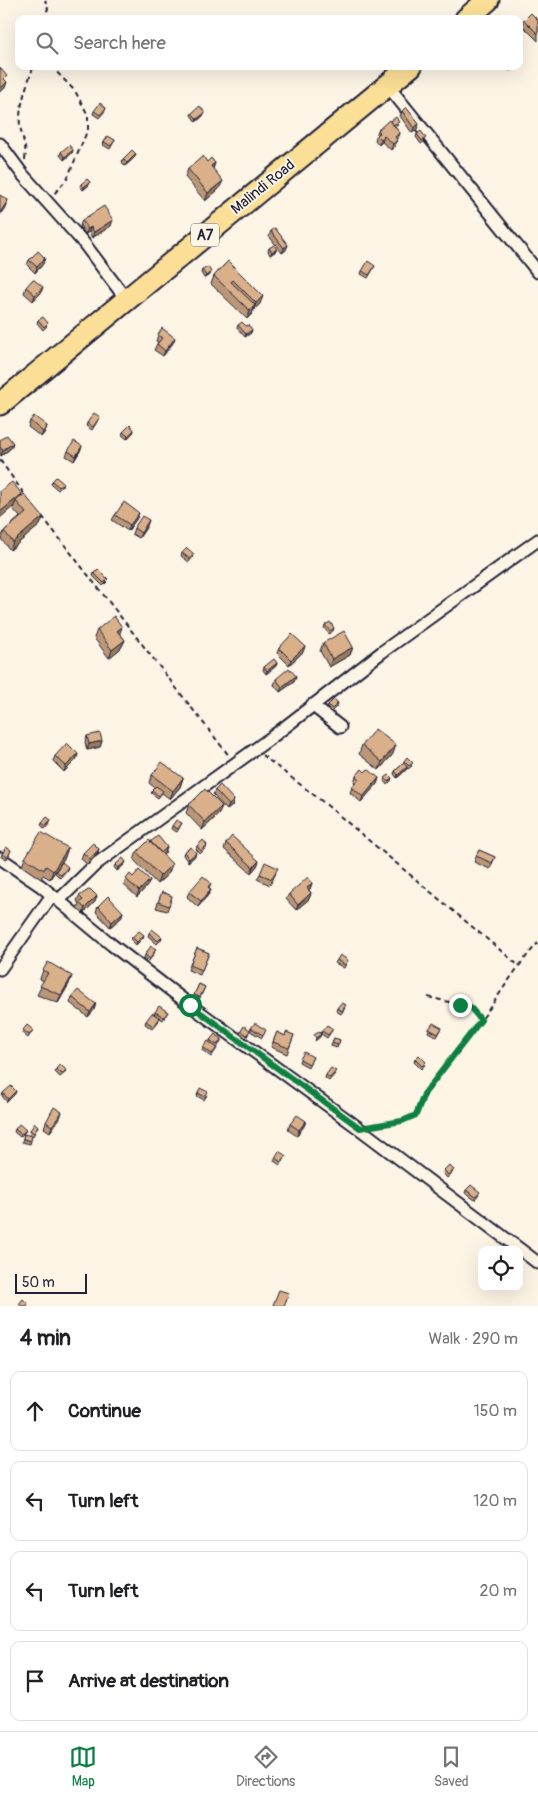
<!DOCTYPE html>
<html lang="en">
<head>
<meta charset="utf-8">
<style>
	:root { --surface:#fff; --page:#f6f6f6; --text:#202124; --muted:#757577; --line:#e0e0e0; --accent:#0b8043 }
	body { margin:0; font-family:Pangolin,sans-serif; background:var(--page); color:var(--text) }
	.controls { position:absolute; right:15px; bottom:15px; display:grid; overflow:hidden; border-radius:10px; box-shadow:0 5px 20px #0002 }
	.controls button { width:45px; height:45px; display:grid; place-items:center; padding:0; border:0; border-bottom:1px solid var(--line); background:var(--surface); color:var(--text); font:25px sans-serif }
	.scale { position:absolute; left:15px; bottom:12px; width:72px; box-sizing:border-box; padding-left:5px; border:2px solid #22223b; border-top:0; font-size:14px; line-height:18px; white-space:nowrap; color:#22223b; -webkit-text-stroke:4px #fcf5e5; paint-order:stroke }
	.stop { position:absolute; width:15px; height:15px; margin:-11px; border:4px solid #0b8043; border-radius:50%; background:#fff }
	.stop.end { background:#0b8043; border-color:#fff; box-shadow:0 1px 5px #0008 }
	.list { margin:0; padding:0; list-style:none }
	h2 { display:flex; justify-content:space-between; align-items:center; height:65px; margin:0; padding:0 20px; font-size:21px }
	h2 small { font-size:16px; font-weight:400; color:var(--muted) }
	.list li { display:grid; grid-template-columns:32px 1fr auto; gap:15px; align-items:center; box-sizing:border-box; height:80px; margin:0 10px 10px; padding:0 10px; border:1px solid var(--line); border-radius:10px }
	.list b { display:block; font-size:19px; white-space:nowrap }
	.list em { font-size:16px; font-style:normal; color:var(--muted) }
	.icon { flex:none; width:28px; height:28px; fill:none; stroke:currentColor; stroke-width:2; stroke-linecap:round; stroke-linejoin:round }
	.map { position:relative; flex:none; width:538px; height:1306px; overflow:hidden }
	.search { position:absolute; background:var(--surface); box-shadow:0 5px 20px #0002; left:15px; right:15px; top:15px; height:55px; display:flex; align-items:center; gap:12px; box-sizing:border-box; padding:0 18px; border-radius:10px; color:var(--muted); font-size:19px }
	.sheet { height:425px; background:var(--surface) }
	nav { display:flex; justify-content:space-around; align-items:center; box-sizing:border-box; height:70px; border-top:1px solid var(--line); background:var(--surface); font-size:14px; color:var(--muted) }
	nav a { display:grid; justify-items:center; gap:2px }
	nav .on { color:var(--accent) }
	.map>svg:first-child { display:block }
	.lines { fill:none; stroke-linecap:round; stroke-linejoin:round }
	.street-casing { stroke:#22223b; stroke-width:15 }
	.highway-casing { stroke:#22223b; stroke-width:25 }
	.path { stroke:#22223b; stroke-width:2; stroke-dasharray:5 4; stroke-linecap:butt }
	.street { stroke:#fcf5e5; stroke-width:11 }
	.highway { stroke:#fbdf96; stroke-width:21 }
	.wall { fill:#bb9777; stroke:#22223b }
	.shaded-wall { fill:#987b61; stroke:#22223b }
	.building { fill:#d9b08a; stroke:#22223b }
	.route { stroke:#0b8043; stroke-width:6 }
	.labels { text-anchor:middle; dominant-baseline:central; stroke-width:4; stroke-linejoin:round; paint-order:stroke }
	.shield { fill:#fcf5e5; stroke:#63616e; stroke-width:1 }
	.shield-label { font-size:14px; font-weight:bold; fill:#22223b }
	.street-label { font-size:15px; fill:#22223b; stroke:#fcf5e5 }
</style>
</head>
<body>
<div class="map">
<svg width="538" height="1306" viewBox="0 0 538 1306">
	<rect width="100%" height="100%" fill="#fcf5e5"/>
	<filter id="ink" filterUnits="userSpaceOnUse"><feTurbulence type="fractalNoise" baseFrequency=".02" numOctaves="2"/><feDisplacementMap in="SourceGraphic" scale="10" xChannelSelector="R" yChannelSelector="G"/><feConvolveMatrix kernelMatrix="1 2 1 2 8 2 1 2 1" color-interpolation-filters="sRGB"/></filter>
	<g filter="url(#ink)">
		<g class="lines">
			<defs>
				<path id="street" d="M388,86l150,186
					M0,144l23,31 60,67 43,57
					M312,705l28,22
					M0,858l41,28 71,59 78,60 170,124 178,134
					M59,900l37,-36 176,-127 110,-85 156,-112
					M0,969l52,-74"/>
				<path id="highway" d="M466,19l22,-19
					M0,404l411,-338"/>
			</defs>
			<use href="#street" class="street-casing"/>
			<use href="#highway" class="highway-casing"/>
			<path class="path" d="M42,19l6,-10 -3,-9
				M51,66l24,25 13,24v14l-21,50 -13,15
				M25,160c2,-15 -3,-21 -5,-35 -2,-15 8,-45 14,-59
				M0,460l25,35
				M42,516l188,241
				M262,755l61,47 195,163
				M428,997l42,10 11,13
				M374,1126l28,-5 14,-6c14,-35 40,-62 63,-92 20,-27 36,-55 59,-80"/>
			<use href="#street" class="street"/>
			<use href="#highway" class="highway"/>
		</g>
		<path class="wall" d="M524,20h14v21l-16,-16z
			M506,66h10l-6,5z
			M106,108l-1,3 -6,7 -6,-4 1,-3z
			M402,111l15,19 -5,3 -12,-17z
			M192,113h13l-1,2 -8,7 -5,-7z
			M391,121l7,4 -3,2 5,6 -3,7 -2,6 -4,4 -9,-8 -3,3 -4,-5 3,-10z
			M417,134l8,7 -4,3 -5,-7z
			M115,140l-5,9 -7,-4 1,-3z
			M73,150l-1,3 -8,7 -4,-5 1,-3z
			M135,157l-10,9 -3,-4 1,-3z
			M207,162l8,1 -2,6 6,20 -14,12 -20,-24 3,-8z
			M81,184l8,1 -6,5 -3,-4z
			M82,220l29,6 -19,12 -3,-6 -4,2 -5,-8z
			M271,231l15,19 -4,3 -13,-17z
			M269,248l7,3 -6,4 -2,-4z
			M29,260l14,4 -8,9 -8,-8z
			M228,261l32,43 -7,7 -1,3 -5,5 -36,-35 3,-8z
			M375,266l-7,12 -7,-4 1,-3z
			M202,270l9,2 -1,3 -6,3 -3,-5z
			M26,287l15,6 -8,8 -9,-8z
			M38,320l9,6 -4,4 -6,-7z
			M238,325l13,8 -6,4 -8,-9z
			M158,335l15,8 -10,13 -9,-6 4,-8 -2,-1z
			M100,417l-8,13 -6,-4 1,-3z
			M30,421l17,5 -2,6 -4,5 -13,-10z
			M134,430l-1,3 -6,6 -5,-4 1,-3z
			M0,440l11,8 -10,8 -1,-1z
			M82,446l-2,5 -6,10 -8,-5 2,-5z
			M52,481l11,2 -1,3 -4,4 -7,-6z
			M0,491l21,6 22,20 -3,8 -30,25 -9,-11 3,-8 16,-14 -7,-8 1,-3z
			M115,515l22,3 -9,13 -16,-11z
			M147,526l-8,12 -7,-4 2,-6z
			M182,553l11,4 -4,5 -8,-6z
			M94,573l13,9 -4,4 -10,-10z
			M325,625l9,3 -1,3 -4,3 -5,-6z
			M97,630l23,4 5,6 -4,8 -12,10 -15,-20z
			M323,643l30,4 -3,8 -21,12 -9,-16z
			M305,646l-2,6 -14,13 -12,-12 2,-5z
			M277,663l-1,3 -10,8 -3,-4 1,-3z
			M296,676l-2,6 -14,10 -6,-7 2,-6z
			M338,703l-1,3 -6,6 -4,-4 1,-3z
			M87,736l15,5 -2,6 -13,3 -2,-8z
			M362,745l31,9 -14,16 -20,-16z
			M78,754l-2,6 -12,12 -11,-11 2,-5z
			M404,761l8,5 -4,3 -1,-1 -1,2 -9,8 -3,-4 1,-3 8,-7z
			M152,775l31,3 -3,9 -10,12 -8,-6 -4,5 -7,-5 4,-5 -6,-5z
			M356,776l23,2 -2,6 -16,18 -11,-9 2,-6 3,-4 -1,-1z
			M385,778h7l-1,3 -4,4 -3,-4z
			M215,790l19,10 -2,6 -5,4 -14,-15z
			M189,805l33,1 -3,8 -17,16 -16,-17z
			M51,820l-1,3 -5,6 -4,-4 1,-2z
			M182,823l-5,9 -6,-3 1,-3z
			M150,842l17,5 -2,6 -2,2 6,18 -12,11 -23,-24 3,-8z
			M226,843l33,18 -2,5 -6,7 -27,-24z
			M207,845l-1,3 -6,6 -4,-5 1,-3z
			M99,849l-2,5 -9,11 -7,-6 2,-6z
			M11,850l-4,9 -6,-2 1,-3z
			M479,850l16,7 -5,12 -16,-7z
			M184,852l11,4 -7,6 -5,-7z
			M65,857l-9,13 12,-3 -1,3 -7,8 -5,-5v-2l-5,8 -7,-4 -2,4 -19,-13 3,-8z
			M125,864l-8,7 -3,-4 1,-2z
			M276,873l-6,12 -13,-6 3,-5z
			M126,879l24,1 -2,5 -11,12 -13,-12z
			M211,883l-2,5 2,2 -3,5 -10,12 -11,-10 2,-5z
			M312,883l-2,6 -1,1 2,3 -2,6 -13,11 -10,-11 3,-5z
			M162,892l10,4 -5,15 -11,-3z
			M79,896h18l-2,6 -12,12 -6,-6 2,-4 -2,-3z
			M98,906l25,6 -2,6 -11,9 -14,-15z
			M149,933l13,4 -1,3 -4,4 -9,-8z
			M132,937l11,1 -7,7 -5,-5z
			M197,948l12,5 -9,22 -12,-5z
			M155,952l-6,9 -5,-3 1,-3z
			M337,960l10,2 -3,6 -9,-5z
			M43,970l26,14 -11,19 -21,-8 7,-14 -4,-2z
			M199,984l6,3 -6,13 -6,-2z
			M72,997l22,13 -6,7 -18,-14z
			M337,1008h8l-4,6 -5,-3z
			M155,1012h13l-5,8 -7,-4 3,5 -7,8 -7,-5 1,-3 8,-7z
			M251,1028l14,4 -3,6 -12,-7z
			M442,1028l-5,9 -9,-5 1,-3z
			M333,1029l-6,9 -6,-4 1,-3z
			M23,1030h10l-5,8 -6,-5z
			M241,1031l8,2 -3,5 -6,-4z
			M277,1032l8,4 9,-1 -7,19 -16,-7z
			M334,1038l6,2 -3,8 -6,-2z
			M222,1039l-6,11 -5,7 -9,-7 1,-3 7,-5v-2z
			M313,1057l-5,10 -9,-5 1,-3z
			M415,1059l10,6 -4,4 -7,-7z
			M56,1069l10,1 -1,3 -5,4 -5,-5z
			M335,1074l-6,7 -4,-3 1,-3z
			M3,1093l12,1 -8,8 -5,-6z
			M198,1093l9,2 -3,5 -7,-4z
			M60,1118l-10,14 -6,-4 2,-6z
			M306,1121l-2,5 -7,10 -9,-6 2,-6z
			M38,1126l-5,10 -4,-3 1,-3z
			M15,1129l11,1 -1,2 -5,5 -6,-5z
			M24,1134l7,7 -1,3 -8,-2z
			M286,1156l-6,9 -6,-4 1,-3z
			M444,1170l9,2 -6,6 -4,-5z
			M466,1190l13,5 -4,5 -10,-7z"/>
		<path class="shaded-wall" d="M512,66h4l-6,5z
			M7,82l-2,6 -5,4 1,-4z
			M205,113l-1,2 -8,7 1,-3z
			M419,124l-2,6 -5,3 2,-5z
			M400,133l-2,6 -5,4 2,-6z
			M384,136l-2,6 -3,3 2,-6z
			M397,140l-2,6 -4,4 2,-6z
			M73,150l-1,3 -8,7 1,-3z
			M136,154l-1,3 -10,9 2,-3z
			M215,163l-3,8 -1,-5z
			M223,181l-4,8 -14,12 3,-8z
			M90,182l-1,3 -6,5 1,-3z
			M8,200l-2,6 -6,9v-2z
			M113,220l-2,6 -19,12 2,-6z
			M91,227l-2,5 -4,2 3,-5z
			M288,245l-2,5 -4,3 2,-5z
			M277,249l-1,2 -6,4 2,-3z
			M45,258l-2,6 -8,9 2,-6z
			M211,272l-1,3 -6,3 2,-2z
			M43,287l-2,6 -8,8 2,-6z
			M263,296l-3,8 -7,7 3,-8z
			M255,305l-3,9 -5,5 3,-8z
			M252,330l-1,3 -6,4 1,-3z
			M175,338l-2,5 -10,13 2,-5z
			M47,426l-2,6 -4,5 2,-5z
			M134,430l-1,3 -6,6 1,-3z
			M13,443l-2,5 -10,8 2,-6z
			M82,446l-2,5 -6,10 2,-5z
			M22,494l-3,8 -3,-1 -2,5 -14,12v-6z
			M139,513l-2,5 -9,13 2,-6z
			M43,517l-3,8 -30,25 3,-8z
			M149,520l-2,6 -8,12 2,-5z
			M122,627l-3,9 -2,-5z
			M125,640l-4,8 -12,10 3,-8z
			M305,646l-2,6 -14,13 2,-5z
			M353,647l-3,8 -21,12 3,-8z
			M277,663l-1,3 -10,8 1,-3z
			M296,676l-2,6 -14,10 2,-5z
			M102,741l-2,6 -13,3 2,-6z
			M396,745l-3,9 -14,16 3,-8z
			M78,754l-2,6 -12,12 2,-6z
			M407,767l-1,3 -9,8 1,-3z
			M183,778l-3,9 -10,12 3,-8z
			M379,778l-2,6 -16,18 2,-5z
			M234,800l-2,6 -5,4 2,-5z
			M222,806l-3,8 -17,16 3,-8z
			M167,847l-2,6 -8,6 2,-5z
			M68,848l-3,9 -15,22 3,-8z
			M99,849l-2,5 -9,11 2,-6z
			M196,853l-1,3 -7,6 1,-3z
			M259,861l-2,5 -6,7 2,-6z
			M126,862l-1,2 -8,7 1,-3z
			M172,864l-3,9 -12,11 3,-8z
			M150,880l-2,5 -11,12 2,-6z
			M312,883l-2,6 -5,4 2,-5z
			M211,890l-3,5 -10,12 3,-6z
			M311,893l-2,6 -13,11 2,-5z
			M97,896l-2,6 -12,12 2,-6z
			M123,912l-2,6 -11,9 2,-5z
			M144,935l-1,3 -7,7 1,-3z
			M72,976l-3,8 -11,19 3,-8z
			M96,1004l-2,6 -6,7 2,-5z
			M321,1034l-1,3 -5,4 1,-3z
			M16,1091l-1,3 -8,8 1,-3z
			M62,1112l-2,6 -10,14 2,-6z
			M306,1121l-2,5 -7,10 2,-6z"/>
		<path class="building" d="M531,13l7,7v14l-14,-14z
			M0,68l7,8 -3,3 3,3 -6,6 -1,-1z
			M100,103l6,5 -6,7 -6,-4z
			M200,106l5,7 -8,6 -5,-6z
			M406,107l13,17 -5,4 -12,-17z
			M396,117l3,5 -6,3 -2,-4z
			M389,120l11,13 -5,4 2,3 -4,4 -9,-8 -3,3 -4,-4 3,-3 -2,-2z
			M421,131l5,7 -4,3 -5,-7z
			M108,136l7,4 -4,6 -7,-4z
			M69,145l4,5 -8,7 -4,-5z
			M132,150l4,4 -9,9 -4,-4z
			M203,156l4,6 4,-4 4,5 -4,3 12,15 -15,12 -20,-24z
			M87,179l3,3 -6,5 -3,-3z
			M0,195l8,5 -8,13z
			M104,206l9,14 -19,12 -3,-5 -3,2 -6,-9z
			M275,228l13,17 -4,3 -13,-17z
			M274,245l3,4 -5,3 -3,-4z
			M38,251l7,7 -8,9 -8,-7z
			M228,261l35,35 -7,7 -23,-23 -2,2 24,23 -5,6 -36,-35z
			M368,261l7,5 -6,9 -7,-4z
			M208,267l3,5 -5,4 -4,-6z
			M33,279l10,8 -8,8 -9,-8z
			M43,317l5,6 -4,4 -6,-7z
			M242,322l4,4 2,-1 4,5 -6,4 -8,-9z
			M162,328l13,10 -10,13 -8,-7 5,-6 -4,-3z
			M94,413l6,4 -7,10 -6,-4z
			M34,416l13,10 -4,6 -13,-11z
			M130,425l4,5 -6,6 -5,-4z
			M7,435l6,8 -10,7 -3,-3v-7z
			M74,441l8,5 -6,10 -8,-5z
			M56,477l7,6 -4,4 -7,-6z
			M12,482l10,12 -22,18v-21z
			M24,494l19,23 -30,25 -9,-11 22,-18 -10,-12z
			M124,502l15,11 -9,12 -15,-10z
			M142,516l7,4 -8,13 -7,-5z
			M187,548l7,6 -4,5 -8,-6z
			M98,569l10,10 -4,4 -10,-10z
			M114,616l8,11 -5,4 8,9 -13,10 -15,-20z
			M330,622l4,6 -4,3 -5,-6z
			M344,631l9,16 -21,12 -9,-16z
			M292,634l13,12 -14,14 -12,-12z
			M274,659l3,4 -10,8 -3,-4z
			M289,668l7,8 -14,11 -6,-8z
			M334,699l4,4 -6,6 -4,-4z
			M375,729l21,16 -14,17 -20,-17z
			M100,733l2,8 -13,3 -2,-8z
			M67,743l11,11 -12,12 -11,-10z
			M407,757l6,6 -4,3 -5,-5z
			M162,762l21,16 -10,13 -21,-16z
			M404,763l3,4 -9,8 -3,-4z
			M362,769l3,3 3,-3 11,9 -16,19 -11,-10 7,-8 -3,-3z
			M389,775l3,3 -4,4 -3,-4z
			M220,785l14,15 -5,5 -14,-15z
			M156,786l7,5 -4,5 -7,-6z
			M205,789l17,17 -17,16 -16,-17z
			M47,817l4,3 -5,6 -4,-3z
			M176,820l6,3 -4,6 -6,-3z
			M41,832l27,16 -15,23 -7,-5 -2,4 -19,-12z
			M158,836l9,11 -6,6 -11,-11z
			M232,836l27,25 -6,6 -27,-24z
			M149,840l23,24 -12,12 -23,-24z
			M203,840l4,5 -6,6 -4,-5z
			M93,843l6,6 -9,10 -7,-6z
			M6,847l5,3 -3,7 -6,-3z
			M191,847l5,6 -7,6 -5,-7z
			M479,850l16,7 -3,6 -16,-7z
			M123,858l3,4 -8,6 -3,-3z
			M62,862l6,5 -7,8 -5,-4z
			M265,862l13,6 -6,11 -12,-5z
			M139,870l11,10 -11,11 -13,-12 4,-5 3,3z
			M203,876l8,7 -3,4 3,3 -10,11 -12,-9z
			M308,877l4,6 -5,5 4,5 -13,12 -9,-11z
			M90,889l7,7 -12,12 -6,-5 4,-3 -4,-4z
			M162,892l10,4 -3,10 -11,-4z
			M108,896l15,16 -11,10 -14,-16z
			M152,929l10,8 -4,4 -9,-8z
			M139,931l5,4 -7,7 -5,-5z
			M151,946l5,3 -6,10 -5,-4z
			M197,948l12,5 -7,17 -12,-5z
			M340,955l8,5 -3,5 -8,-5z
			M48,962l24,14 -11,19 -21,-9 8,-13 -5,-3z
			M199,984l6,3 -5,10 -6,-2z
			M78,990l18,14 -6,8 -18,-15z
			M341,1003l5,2 -4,6 -5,-3z
			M159,1006l9,6 -4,5 -9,-5z
			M152,1013l8,5 -7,8 -7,-5z
			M255,1023l11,7 -3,5 -12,-7z
			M433,1023l9,5 -4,6 -9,-5z
			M27,1025l6,5 -4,5 -6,-5z
			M327,1025l6,4 -5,6 -6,-4z
			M244,1026l6,4 -3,5 -6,-4z
			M277,1032l8,4 1,-4 8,3 -5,13 -16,-6z
			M319,1032l2,2 -5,4 -2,-3z
			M215,1034l7,5 -5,6 -7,-5z
			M334,1038l6,2 -2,5 -6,-2z
			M208,1041l9,7 -5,6 -9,-7z
			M304,1052l9,5 -4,7 -9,-5z
			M419,1055l7,7 -4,4 -7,-7z
			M60,1064l6,6 -4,4 -6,-5z
			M331,1068l5,3 -6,7 -4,-3z
			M11,1086l5,5 -8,8 -5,-6z
			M200,1088l8,4 -3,5 -7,-4z
			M54,1107l8,5 -10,14 -6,-4z
			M297,1115l9,6 -7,9 -9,-6z
			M35,1123l3,3 -4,7 -4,-3z
			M19,1124l7,6 -5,4 -6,-5z
			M24,1134l8,2 -1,5 -8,-2z
			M279,1151l7,5 -5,6 -6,-4z
			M449,1165l5,5 -6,5 -4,-5z
			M471,1185l9,7 -4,5 -10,-7z
			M279,1290l10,3 -5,13h-8l-3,-1z
			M23,1299l5,5 -1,2h-6l-2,-2z"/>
	</g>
	<g class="lines" filter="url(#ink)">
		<path class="route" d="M190,1005l170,123 42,-7 14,-6 8,-21 57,-74 -11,-13 -10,-2"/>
	</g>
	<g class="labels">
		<rect class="shield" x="191" y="223.5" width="28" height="23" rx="4"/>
		<g class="shield-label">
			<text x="205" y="235">A7</text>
		</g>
		<g class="street-label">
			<text transform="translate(263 187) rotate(-39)">Malindi Road</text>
		</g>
	</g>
</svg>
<div class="controls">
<button><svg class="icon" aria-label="locate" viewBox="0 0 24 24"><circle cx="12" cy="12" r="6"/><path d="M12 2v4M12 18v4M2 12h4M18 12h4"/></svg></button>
</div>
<div class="scale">50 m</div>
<div class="stop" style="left:190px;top:1005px"></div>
<div class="stop end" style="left:460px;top:1005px"></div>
<div class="search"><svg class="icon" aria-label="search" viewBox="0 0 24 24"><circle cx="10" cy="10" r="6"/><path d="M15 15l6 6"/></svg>Search here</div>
</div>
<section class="sheet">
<h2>4 min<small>Walk · 290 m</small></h2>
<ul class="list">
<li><svg class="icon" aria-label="ahead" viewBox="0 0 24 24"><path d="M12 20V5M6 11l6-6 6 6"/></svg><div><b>Continue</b></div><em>150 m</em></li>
<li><svg class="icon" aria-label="left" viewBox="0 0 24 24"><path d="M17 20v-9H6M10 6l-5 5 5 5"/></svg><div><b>Turn left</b></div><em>120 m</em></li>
<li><svg class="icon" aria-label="left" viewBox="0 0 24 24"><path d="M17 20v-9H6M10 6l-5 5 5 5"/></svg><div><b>Turn left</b></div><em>20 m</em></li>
<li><svg class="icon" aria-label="arrive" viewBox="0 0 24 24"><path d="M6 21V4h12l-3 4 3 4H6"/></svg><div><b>Arrive at destination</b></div></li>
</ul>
</section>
<nav>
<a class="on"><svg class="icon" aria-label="map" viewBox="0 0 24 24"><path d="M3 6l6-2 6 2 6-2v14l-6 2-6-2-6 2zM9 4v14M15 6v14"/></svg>Map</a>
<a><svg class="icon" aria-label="directions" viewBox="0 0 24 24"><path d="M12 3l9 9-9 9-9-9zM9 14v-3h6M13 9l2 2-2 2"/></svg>Directions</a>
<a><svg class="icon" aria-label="saved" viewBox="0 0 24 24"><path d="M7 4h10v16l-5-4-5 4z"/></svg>Saved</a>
</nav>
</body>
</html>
